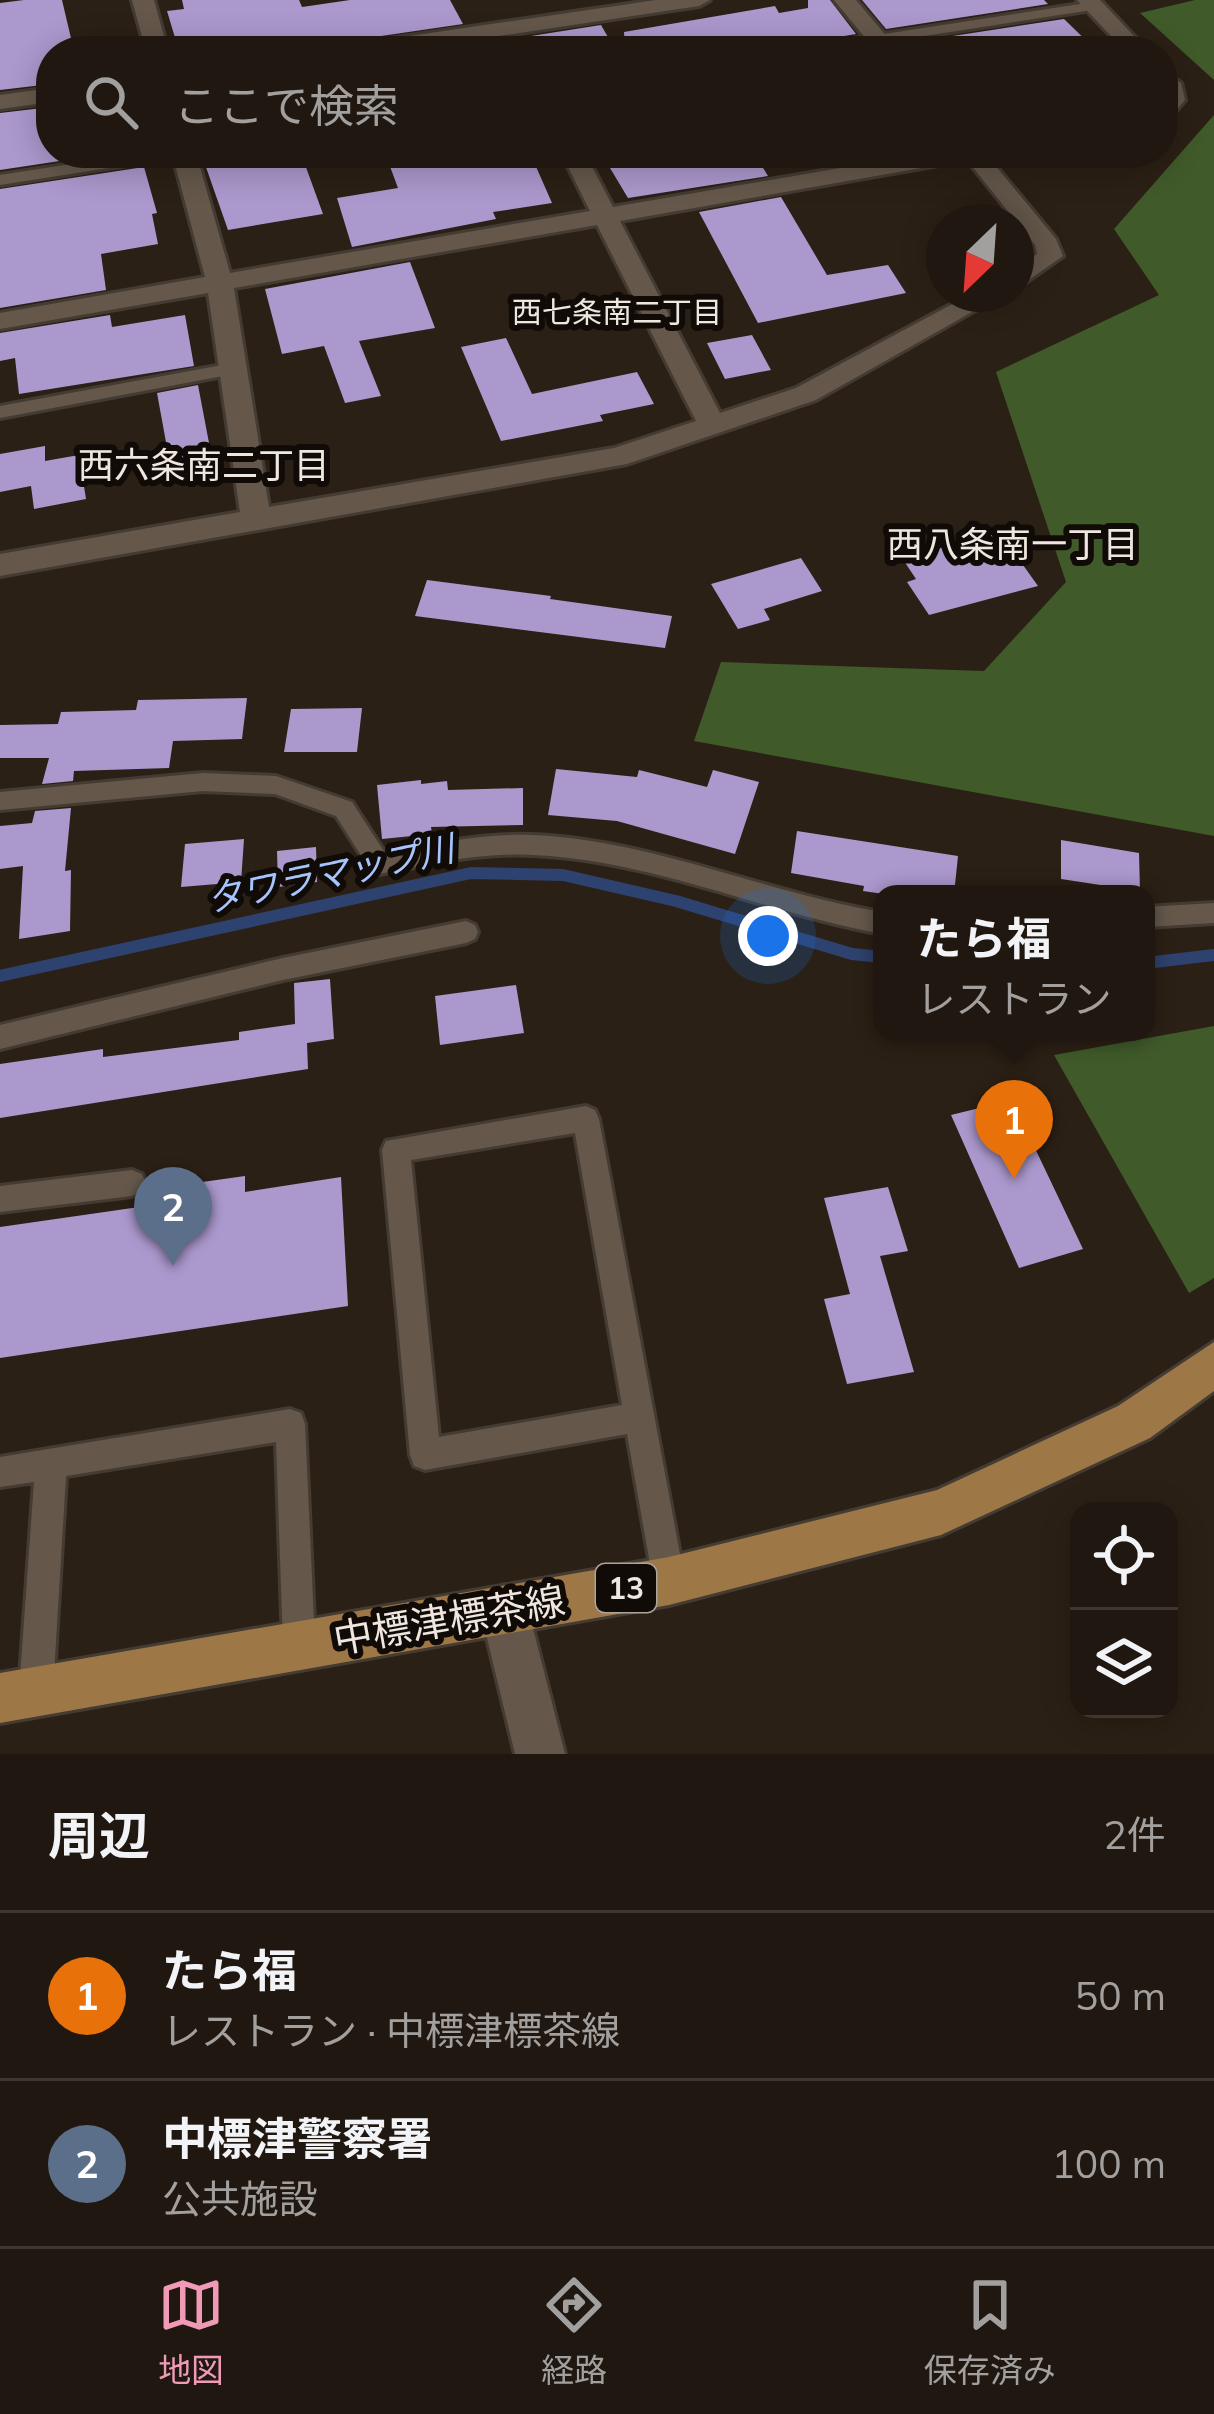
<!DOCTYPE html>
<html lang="ja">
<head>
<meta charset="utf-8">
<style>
	:root { --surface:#201810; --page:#2d251e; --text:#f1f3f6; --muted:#a2a09f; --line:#3d3730; --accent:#f09ab7 }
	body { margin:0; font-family:Mulish,"Noto Sans JP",sans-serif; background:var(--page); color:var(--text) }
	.controls { position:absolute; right:36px; bottom:36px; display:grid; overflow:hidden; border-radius:24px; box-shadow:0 6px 30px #0003 }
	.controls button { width:108px; height:108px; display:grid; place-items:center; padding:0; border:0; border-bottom:3px solid var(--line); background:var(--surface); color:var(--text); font:60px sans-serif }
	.compass { position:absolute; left:926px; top:204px; width:108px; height:108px; border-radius:50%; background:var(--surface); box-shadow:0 6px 30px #0003; rotate:205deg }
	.you { position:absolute; left:768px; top:936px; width:42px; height:42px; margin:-30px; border:9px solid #fff; border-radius:50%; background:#1a73e8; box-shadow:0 0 0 18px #1a73e833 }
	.badge { display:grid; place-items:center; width:78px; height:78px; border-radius:50%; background:var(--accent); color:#fff; font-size:39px; font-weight:700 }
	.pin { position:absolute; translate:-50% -99px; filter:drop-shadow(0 3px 6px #0008) }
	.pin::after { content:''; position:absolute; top:63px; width:42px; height:36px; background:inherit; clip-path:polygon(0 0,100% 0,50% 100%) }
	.popup { position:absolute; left:873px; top:885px; width:282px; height:156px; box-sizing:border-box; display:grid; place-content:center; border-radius:24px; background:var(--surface); filter:drop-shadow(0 3px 9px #0005); font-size:39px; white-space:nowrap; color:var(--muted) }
	.popup b { font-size:45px; color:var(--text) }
	.popup::after { content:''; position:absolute; left:50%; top:100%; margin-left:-24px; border:24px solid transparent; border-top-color:var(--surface) }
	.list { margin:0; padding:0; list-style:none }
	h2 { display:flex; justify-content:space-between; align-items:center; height:156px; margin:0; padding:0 48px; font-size:51px }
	h2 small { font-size:39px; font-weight:400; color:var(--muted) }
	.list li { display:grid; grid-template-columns:78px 1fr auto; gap:36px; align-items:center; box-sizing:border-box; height:168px; padding:0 48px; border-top:3px solid var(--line) }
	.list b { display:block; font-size:45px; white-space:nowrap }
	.list p { margin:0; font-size:39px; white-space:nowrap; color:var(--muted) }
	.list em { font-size:39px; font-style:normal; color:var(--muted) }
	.icon { flex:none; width:66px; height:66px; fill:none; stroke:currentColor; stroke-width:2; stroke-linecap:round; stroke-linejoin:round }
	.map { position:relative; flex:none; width:1214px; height:1754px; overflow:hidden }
	.search { position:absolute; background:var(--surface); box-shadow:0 6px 30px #0003; left:36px; right:36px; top:36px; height:132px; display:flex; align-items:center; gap:30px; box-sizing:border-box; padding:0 42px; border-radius:48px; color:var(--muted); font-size:45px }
	.sheet { height:492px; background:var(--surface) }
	nav { display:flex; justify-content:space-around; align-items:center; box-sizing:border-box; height:168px; border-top:3px solid var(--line); background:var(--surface); font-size:33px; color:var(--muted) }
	nav a { display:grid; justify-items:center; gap:6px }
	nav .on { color:var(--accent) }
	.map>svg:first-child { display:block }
	.forest { fill:#405a2a }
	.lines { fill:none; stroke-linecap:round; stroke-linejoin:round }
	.stream { stroke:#2d426e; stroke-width:12 }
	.building { fill:#ab98cd }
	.service-casing { stroke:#443b33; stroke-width:6 }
	.minor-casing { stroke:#443b33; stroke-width:6 }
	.primary-casing { stroke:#443b33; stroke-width:6 }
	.service { fill:#65584b; fill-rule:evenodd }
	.minor { fill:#65584b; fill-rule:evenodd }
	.primary { fill:#9d7746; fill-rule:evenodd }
	.labels { text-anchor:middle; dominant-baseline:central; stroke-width:12; stroke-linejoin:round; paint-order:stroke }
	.far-neighbourhood-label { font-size:30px; fill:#efe7df; stroke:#100b07 }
	.shield { fill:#100b07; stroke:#aca59e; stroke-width:3 }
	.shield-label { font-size:30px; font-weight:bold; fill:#efe7df }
	.neighbourhood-label { font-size:36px; fill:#efe7df; stroke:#100b07 }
	.water-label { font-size:36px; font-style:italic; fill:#a6c4fd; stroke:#100b07 }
	.near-street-label { font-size:39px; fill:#efe7df; stroke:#100b07 }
</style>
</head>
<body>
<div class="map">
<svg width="1214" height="1754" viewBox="0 0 1214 1754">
	<rect width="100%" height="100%" fill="#2b2015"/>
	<path class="forest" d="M1195,0h19v80l-74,-67z
		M1214,115v721l-520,-95 27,-79 263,9 82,-89 -70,-210 163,-77 -45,-66z
		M1214,1026v252l-25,15 -135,-238z"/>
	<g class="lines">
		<path class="stream" d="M1146,963l68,-8
			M0,976l471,-103 92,2 113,26 176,53 30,3"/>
	</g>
	<path class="building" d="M24,0h38l12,51h-23v33l-51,6v-87z
		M182,0h117l3,7 48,-7h100l13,24 -109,16 -14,11h-28l-1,-5 -23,3 -2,-6 -58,8h-49l-12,-40 17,-2z
		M808,0h22l26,34 -98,17h-133l-1,-19 151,-26 4,7 29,-5z
		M862,0h182l4,4 -162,25z
		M1064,19l33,32h-184l-6,-8z
		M601,25l15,26h-76l-9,-15z
		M51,107v46h62l-113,17v-57z
		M201,153h88l3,7 11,-1 20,55 -95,16z
		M385,153h145l22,50 -59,9 3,7 -144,28 -15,-49 61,-10z
		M601,153h153l14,23 -140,22z
		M144,167l13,46 -5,1 6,30 -57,10 5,36 -106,18v-119z
		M781,197l46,78 61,-10 18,28 -148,30 -59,-111z
		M410,262l25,66 -76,13 22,55 -36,7 -21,-57 -42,8 -17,-65z
		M110,315l2,12 73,-12 9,51 -175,28 -4,-36 -15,3v-28z
		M752,335l19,35 -46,9 -18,-36z
		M506,338l26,56 105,-22 17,32 -54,11 3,6 -102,20 -40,-94z
		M198,385l11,58 -7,1 3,14 -35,6 -13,-71z
		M45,446v15l34,-6 7,44 -52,10 -3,-23 -31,6v-38z
		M1000,533l38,53 -109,29 -22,-33 9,-3 -14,-21z
		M801,558l21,33 -58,18 6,11 -32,9 -27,-45z
		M427,580l124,16 -1,3 122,17 -7,32 -250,-32z
		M247,698l-5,41 -69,2 -4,27 -95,3 -1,10 -31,3 7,-26h-49v-33l58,-1 3,-12 75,-2 2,-10z
		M362,708l-5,44h-73l7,-43z
		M556,769l81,8 2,-7 68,17 6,-17 46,12 -24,72 -118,-33 -69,-6z
		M421,780v4l26,-3 1,9 75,-2v37l-92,2 1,7 -50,5 -5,-54z
		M71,808l-6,63 6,-1 -1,61 -51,8 4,-73 -23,3v-43l32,-3 3,-12z
		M797,831l161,25 -4,38h-70l-21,-3 1,-5 -73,-13z
		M244,839l-3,43 -60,5 4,-43z
		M1061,840l78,13 1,38 -79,-12z
		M316,847l1,35 -39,5 -1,-36z
		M330,979l4,60 -27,4 1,26 -308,49v-54l103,-15v8l136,-17v-8l56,-8 -1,-41z
		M516,985l8,48 -84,12 -5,-49z
		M1012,1100l71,149 -64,19 -68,-153z
		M245,1176v16l96,-15 7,129 -348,52v-131l181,-26v-16z
		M888,1187l20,64 -28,5 34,116 -67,12 -23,-85 26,-5 -26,-96z"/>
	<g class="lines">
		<defs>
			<path id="service" d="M1093,2l7,4 -2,3 -270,42h-36l7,-4z
				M142,153h38l-8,5 -172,27v-10z
				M233,363l9,6 -3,4 -239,45v-12z
				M203,773l73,3 76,26 33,51c48,-9 97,-20 146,-18 119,4 234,58 351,77v22c-116,-21 -230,-74 -349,-79 -52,-3 -103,9 -154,19l-8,-3 -35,-55 -61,-22 -72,-3 -203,19v-18z
				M1214,903v20l-68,4v-20z
				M466,921l9,4 3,7 -3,7 -9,4 -183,37 -283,69v-24l283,-67z
				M586,1106l9,4 4,9 86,462 -5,11 -11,5 -11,-5 -5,-11 -26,-147 -202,36 -11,-4 -4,-11 -28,-305 4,-9zM575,1133l47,272 -183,32 -28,-277z
				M132,1170l10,4 4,9 -4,9 -10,4 -132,16v-26z
				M290,1409l11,4 4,11 10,220 -4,12 -12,4 -12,-4 -4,-12 -7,-202 -210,34 -13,215 -5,12 -12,5 -12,-5 -5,-12 15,-209 -34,5v-30z"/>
			<path id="minor" d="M132,0h22l14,51h-22z
				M656,0h54l-11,6 -300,45h-55l11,-7z
				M834,0h22l43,51h-23z
				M1077,0h23l48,51h-23z
				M1163,71l18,12 4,17 -14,17 -8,2z
				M51,88v14l-51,7v-14z
				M172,153h24l34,120 360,-62 -29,-58h24l28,54 314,-54h58l71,86 7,17 -47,33v-20l21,-15 -2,-9 -68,-85 -347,61 100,192 76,-25 175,-94h33l-188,106 -189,64 -627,112v-22l240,-42 -32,-219 -208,36v-16l205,-36zM597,225l99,196 -82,27 -345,59 -35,-219z
				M504,1585l17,7 7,17 37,145h-50l-35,-145 7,-17z"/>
			<path id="primary" d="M1214,1342v49l-64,47 -209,97 -272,70 -669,118v-50l669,-116 268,-67 181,-84z"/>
		</defs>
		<use href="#service" class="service-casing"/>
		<use href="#minor" class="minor-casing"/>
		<use href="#primary" class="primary-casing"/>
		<use href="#service" class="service"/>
		<use href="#minor" class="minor"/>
		<use href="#primary" class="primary"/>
	</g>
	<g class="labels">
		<g class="far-neighbourhood-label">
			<text x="617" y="312">西七条南二丁目</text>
		</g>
		<rect class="shield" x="596" y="1564" width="60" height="48" rx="9"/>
		<g class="shield-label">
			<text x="626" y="1588">13</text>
		</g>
		<g class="neighbourhood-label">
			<text x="204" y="464">西六条南二丁目</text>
			<text x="1013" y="543">西八条南一丁目</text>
		</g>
		<g class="water-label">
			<text transform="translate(330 873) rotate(-12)">タワラマップ川</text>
		</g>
		<g class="near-street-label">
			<text transform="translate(449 1619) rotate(-10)">中標津標茶線</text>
		</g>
	</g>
</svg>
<div class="controls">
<button><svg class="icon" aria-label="locate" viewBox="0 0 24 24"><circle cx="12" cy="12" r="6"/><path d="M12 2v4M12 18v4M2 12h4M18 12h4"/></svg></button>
<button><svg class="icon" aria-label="layers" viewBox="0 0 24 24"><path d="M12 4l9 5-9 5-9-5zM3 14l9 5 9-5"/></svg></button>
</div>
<svg class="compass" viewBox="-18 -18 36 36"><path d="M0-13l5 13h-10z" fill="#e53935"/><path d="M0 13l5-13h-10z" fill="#a2a09f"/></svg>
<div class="you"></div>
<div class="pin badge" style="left:1014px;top:1179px;background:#e8710a">1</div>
<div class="popup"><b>たら福</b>レストラン</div>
<div class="pin badge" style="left:173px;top:1266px;background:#5c6f8a">2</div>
<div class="search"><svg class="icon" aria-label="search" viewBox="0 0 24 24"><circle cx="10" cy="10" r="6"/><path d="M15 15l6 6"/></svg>ここで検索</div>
</div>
<section class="sheet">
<h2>周辺<small>2件</small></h2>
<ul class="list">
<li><span class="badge" style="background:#e8710a">1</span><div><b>たら福</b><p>レストラン · 中標津標茶線</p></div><em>50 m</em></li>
<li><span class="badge" style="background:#5c6f8a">2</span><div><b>中標津警察署</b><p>公共施設</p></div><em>100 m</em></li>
</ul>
</section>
<nav>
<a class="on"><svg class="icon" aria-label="map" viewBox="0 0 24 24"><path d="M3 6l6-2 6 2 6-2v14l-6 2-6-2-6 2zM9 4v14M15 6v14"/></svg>地図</a>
<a><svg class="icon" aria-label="directions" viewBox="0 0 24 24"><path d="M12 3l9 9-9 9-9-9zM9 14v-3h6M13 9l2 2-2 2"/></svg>経路</a>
<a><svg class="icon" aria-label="saved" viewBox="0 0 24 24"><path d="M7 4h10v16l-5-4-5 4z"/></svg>保存済み</a>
</nav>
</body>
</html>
